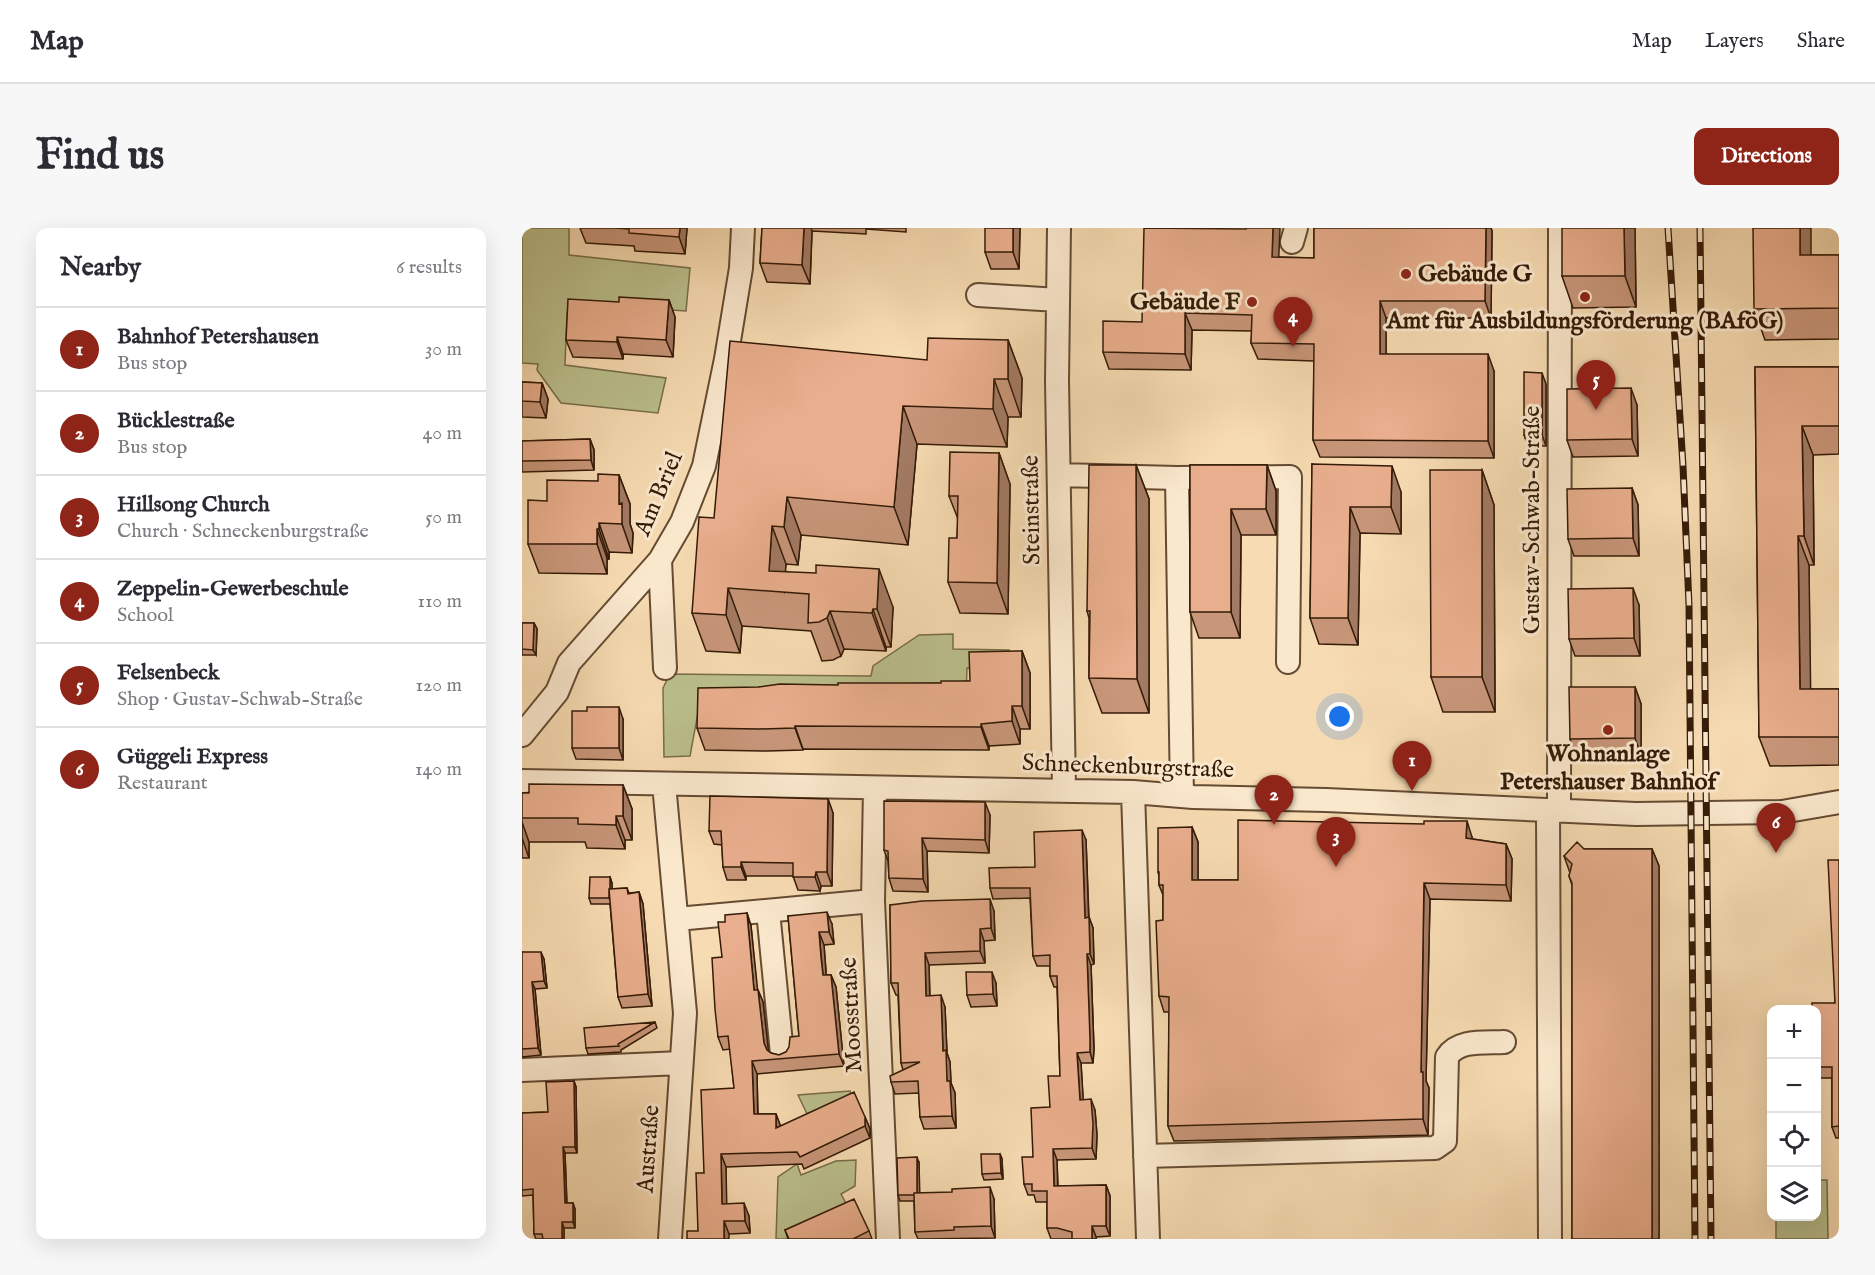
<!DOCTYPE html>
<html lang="en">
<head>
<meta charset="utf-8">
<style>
	:root { --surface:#fff; --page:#f7f7f7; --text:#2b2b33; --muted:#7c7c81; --line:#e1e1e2; --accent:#8f2418 }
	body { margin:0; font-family:"IM FELL English",serif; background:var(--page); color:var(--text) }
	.controls { position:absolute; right:18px; bottom:18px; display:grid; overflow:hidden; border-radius:12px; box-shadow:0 6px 24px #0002 }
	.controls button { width:54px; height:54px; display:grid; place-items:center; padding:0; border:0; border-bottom:2px solid var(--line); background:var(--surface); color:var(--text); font:30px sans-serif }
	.you { position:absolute; left:818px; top:489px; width:21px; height:21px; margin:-15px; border:4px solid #fff; border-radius:50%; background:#1a73e8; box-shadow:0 0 0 9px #1a73e833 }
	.badge { display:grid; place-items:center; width:39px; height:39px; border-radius:50%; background:var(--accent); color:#fff; font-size:20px; font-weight:700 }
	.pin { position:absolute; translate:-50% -50px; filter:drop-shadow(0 2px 3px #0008) }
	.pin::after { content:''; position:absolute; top:32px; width:21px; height:18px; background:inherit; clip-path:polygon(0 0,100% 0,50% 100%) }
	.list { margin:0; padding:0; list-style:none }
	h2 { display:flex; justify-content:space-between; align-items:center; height:78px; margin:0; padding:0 24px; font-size:26px }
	h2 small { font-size:20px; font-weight:400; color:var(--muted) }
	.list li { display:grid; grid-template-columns:39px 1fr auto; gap:18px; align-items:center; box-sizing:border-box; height:84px; padding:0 24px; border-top:2px solid var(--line) }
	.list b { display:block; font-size:22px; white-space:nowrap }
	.list p { margin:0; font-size:20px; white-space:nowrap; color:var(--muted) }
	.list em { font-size:20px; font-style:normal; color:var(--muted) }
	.icon { flex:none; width:33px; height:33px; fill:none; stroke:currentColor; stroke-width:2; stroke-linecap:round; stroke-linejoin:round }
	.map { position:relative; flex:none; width:1317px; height:1011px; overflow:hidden; border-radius:12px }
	header { display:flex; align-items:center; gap:36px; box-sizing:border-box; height:84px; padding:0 30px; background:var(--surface); border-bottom:2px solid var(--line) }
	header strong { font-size:28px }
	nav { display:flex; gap:33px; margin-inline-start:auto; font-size:21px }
	.intro { display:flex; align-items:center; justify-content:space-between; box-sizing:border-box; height:144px; padding:0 36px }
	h1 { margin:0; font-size:42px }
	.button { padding:15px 27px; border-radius:12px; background:var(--accent); color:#fff; font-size:21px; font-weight:700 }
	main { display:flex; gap:36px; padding:0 36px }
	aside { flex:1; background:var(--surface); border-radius:12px; box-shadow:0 6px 24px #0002 }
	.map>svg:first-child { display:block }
	.green { fill:#bbc08d; stroke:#786e4a; stroke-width:1.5 }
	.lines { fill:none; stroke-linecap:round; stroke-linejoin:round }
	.minor-casing { stroke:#654b32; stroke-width:26 }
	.minor { stroke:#fae8cd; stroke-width:22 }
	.rail-casing { stroke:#341b07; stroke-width:7 }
	.rail { stroke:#fae8cd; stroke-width:4.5; stroke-dasharray:14; stroke-linecap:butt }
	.wall { fill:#c89679; stroke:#341b07; stroke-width:1.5 }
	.shaded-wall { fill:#a37a63; stroke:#341b07; stroke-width:1.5 }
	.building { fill:#e9ae8d; stroke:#341b07; stroke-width:1.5 }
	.poi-dot { fill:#8f2418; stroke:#fae8cd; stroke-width:2 }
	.labels { text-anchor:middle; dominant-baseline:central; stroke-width:6; stroke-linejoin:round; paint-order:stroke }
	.poi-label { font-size:24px; font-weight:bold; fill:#341b07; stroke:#fae8cd }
	.street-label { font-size:24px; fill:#341b07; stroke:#fae8cd }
</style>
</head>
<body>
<header>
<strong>Map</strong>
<nav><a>Map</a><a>Layers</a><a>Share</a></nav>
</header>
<div class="intro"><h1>Find us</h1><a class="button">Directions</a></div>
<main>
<aside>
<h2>Nearby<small>6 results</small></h2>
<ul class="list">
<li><span class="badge">1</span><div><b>Bahnhof Petershausen</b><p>Bus stop</p></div><em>30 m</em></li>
<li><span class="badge">2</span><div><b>Bücklestraße</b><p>Bus stop</p></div><em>40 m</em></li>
<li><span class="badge">3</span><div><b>Hillsong Church</b><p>Church · Schneckenburgstraße</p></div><em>50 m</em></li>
<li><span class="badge">4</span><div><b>Zeppelin-Gewerbeschule</b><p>School</p></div><em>110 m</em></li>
<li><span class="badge">5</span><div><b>Felsenbeck</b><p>Shop · Gustav-Schwab-Straße</p></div><em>120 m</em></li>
<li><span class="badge">6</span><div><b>Güggeli Express</b><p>Restaurant</p></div><em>140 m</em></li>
</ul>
</aside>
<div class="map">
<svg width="1317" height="1011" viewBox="0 0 1317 1011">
	<rect width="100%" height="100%" fill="#f7dbb2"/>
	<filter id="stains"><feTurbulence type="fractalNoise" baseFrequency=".00333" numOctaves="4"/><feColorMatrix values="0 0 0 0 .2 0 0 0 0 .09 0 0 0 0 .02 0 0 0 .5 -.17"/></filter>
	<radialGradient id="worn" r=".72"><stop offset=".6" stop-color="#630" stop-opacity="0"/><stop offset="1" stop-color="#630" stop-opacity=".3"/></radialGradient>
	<path class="green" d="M0,0h47v27l121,13 -4,43 -61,-4 -4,9 -54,-4 -2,53 101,13 -8,35 -97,-10 -24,-33 1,-6 -16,-1z
		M431,406v15l56,1 -2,18h-40l-1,29 -266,5 -10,54 -26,1 -1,-69 7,-14 201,2 2,-10 46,-31z
		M328,863l3,10 -43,19 -12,-25z
		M334,932l-1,26 -14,8 8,15 -37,30h-36l2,-62 19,-13 4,11 35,-14z
		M1295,952h10l1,59h-52v-22l40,-1z"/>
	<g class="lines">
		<defs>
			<path id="minor" d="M537,0l-2,153 7,409
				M770,14l4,-14
				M456,67l80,5
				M537,247l118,3 113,-1 -2,185
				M655,250l5,318
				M138,332l5,108
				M0,507l35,-43 12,-29 91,-103 22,-38 22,-56 22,-107 15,-91 2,-40
				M0,553l611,11 60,5 133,3 310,14 146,-2 57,-10
				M142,556l21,229 -15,226
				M353,560l-2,113 15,338
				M611,564l15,447
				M1026,583l2,428
				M1037,583l1,-583
				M246,683l14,143
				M155,691l196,-18
				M0,842l159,-7
				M623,928l290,-8 10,-7 2,-84c11,-18 38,-14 57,-15"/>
		</defs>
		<use href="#minor" class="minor-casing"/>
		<use href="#minor" class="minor"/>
		<defs>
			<path id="rail" d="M1146,0l15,238 6,139 6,634
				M1178,0l11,1011"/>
		</defs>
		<use href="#rail" class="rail-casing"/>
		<use href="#rail" class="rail"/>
	</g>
	<path class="wall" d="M58,0h107l-2,26 -50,-3 -1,-5 -48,-3z
		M240,0h144v4l-40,-3v5l-54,-3 -2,53 -43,-2 -7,-19z
		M498,0l-1,41h-28l-6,-17z
		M792,0h177l1,3 -1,87h-105v36l108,17v87l-174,-1 -7,-17 1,-79 -56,-2 -7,-16 1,-12 -60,-1 -1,40 -82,-1 -6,-17 176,-95 35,1z
		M1113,0l1,79 -63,1 -11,-32z
		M1289,27h28v84l-74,1 -11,-31z
		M147,72l6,17 -2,40 -50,-3v5l-50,-2 -7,-17 53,-38z
		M486,112l14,38 -1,39h-13l-1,30 -90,-3 -9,101 -107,-10 -3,30 -12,-1 -1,7 108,36 -2,40h-5v4l-42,-2 -3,7 -8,4 -11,1 -11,-30 -69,-5 -2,27 -34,-2 -14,-38 22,-95 213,-158z
		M1233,139h84v87l-26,1 1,110h-5l1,124h29v76l-69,1 -11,-29z
		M0,154l20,1 6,16 -2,19 -24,-1z
		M1024,156v62h-18l-4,-11z
		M1115,177l1,51 -65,1 -6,-17z
		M68,211l4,11v20l-72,2v-31z
		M477,225l11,31 -2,130 -48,-1 -12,-31 9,-44 1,-19 -9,-23z
		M790,236l89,28v42l-41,-1 -2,112 -39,-1 -9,-26z
		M614,237l13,34v214h-47l-13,-35v-60l-2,-7z
		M668,237h77l9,26v44h-35l-1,103h-41l-9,-26z
		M960,242l12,35 1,207h-52l-12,-35z
		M97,247l11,29v20l3,9 -1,20 -23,-1v7l-2,-1v16l-68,-1 -11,-29 19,-43 51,-20z
		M1110,260l6,17 1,51h-65l-6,-17z
		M1117,377l1,51h-65l-6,-17z
		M0,395h12l3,6 -1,26h-14z
		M500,423l8,22v56h-10v15l-31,2v4l-186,-1v1l-36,1 -62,-1 -8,-22 62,-41 182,-4 29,-2z
		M1113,459l6,17v51l-65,1 -6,-17z
		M101,491v41l-47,-1 -4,-11z
		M101,557l9,24v31h-7v9l-38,-1 -2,-6h-56v16h-7v-65z
		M306,571l5,14 -1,73h-11l-1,5 -22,-1 -5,-14h-47v4h-19l-4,-13 -1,-22 -8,-1 -5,-13z
		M468,587l-1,38 -62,-2 1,41 -35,-1 -4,-13 -1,-17 -4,-11z
		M670,599l6,15v38h40l234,-43v2l34,5 6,15 -1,42 -81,-2 -4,182 3,7 -1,47 -254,6 -6,-15 1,-114h-5l-5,-16 4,-76v-25l-4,-10v-9l-1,-4z
		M564,612l3,77 4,11 1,36 -3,1 3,84 -1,14h-12l2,37 12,10 2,25 -1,24 -39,1 1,26 48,-1 4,11v40l-14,1v2h-45l-4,-11v-26h-11l-2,-7h-6l-4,-11 36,-108 -3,-89h-3l-4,-11v-10h-13l-4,-10 -3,-58 -37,1 -3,-11 45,-21z
		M1062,621h68l7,17v373h-87v-354l-3,-9 1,-3 -6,-17z
		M1317,632v278h-3l-4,-11v-49h-16v-68l19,-7z
		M88,649l2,6v6l15,-1 2,5 10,-1 4,12 9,102 -30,2 -4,-11 -8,-93h-19l-2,-6z
		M368,677l104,6 1,29 -11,1 1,22 -56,2 1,31 15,11 2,46 3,9 1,21 4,10 1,35 -32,1 -4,-12 -1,-24 -24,1 -4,-12 12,-12 -2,-7 -3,-68h-2l-5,-12z
		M225,685l4,13 6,64h1l5,12 5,49 3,2 8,2 7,-3 13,-16 -11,-120 44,8 2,20 -10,1 2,25v5h5l5,12 8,79 -87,8 1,40h18l4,12 85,-9 5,12v9l-66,31 -2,-5 -76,3v37l23,12 1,17 -21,1 -31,-3 6,-58 30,-85 -4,-39 -7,1 -5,-13 4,-80 3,-35z
		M0,724l22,7 3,29 -12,1 6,66 -19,2z
		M474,755l1,23 -26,1 -4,-12z
		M133,794l2,6 -36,22v2l-33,2 -2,-6z
		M52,853l2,6 1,66h-12l2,50h6l2,6v19h-11v11h-28l-2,-5 -1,-39 -11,1v-83l26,-1z
		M478,926l2,5 1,20 -19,1 -2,-6z
		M397,935v30l75,6 1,39 -77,1 -3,-7 -1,-31h-14l-2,-6z
		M263,1002l84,1 3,8h-84z"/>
	<path class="shaded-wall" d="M158,0h7l-2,26 -6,-17z
		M282,0h7l1,3 -2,53 -8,-19z
		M491,0h7l-1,41 -6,-17z
		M751,0h7l-2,46 -6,-17z
		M964,0h5l1,3 -1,87 -6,-17z
		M1102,0h11l1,79 -11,-31z
		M1278,0h11v58l-11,-31z
		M147,72l6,17 -2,40 -7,-17z
		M858,73l6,17v52l-6,-16z
		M663,85l7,17 -1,40 -6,-16z
		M95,109l6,17v5l-6,-17z
		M486,112l14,38 -1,39 -13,-38z
		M966,126l6,17v87l-6,-17z
		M1020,145l4,11v62l-4,-11z
		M472,151l14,38 -1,30 -14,-38z
		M20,155l6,16 -2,19 -6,-16z
		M1109,160l6,17 1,51 -6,-17z
		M381,178l14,38 -9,101 -14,-38z
		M1280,198l11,29 1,110 -10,-29z
		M68,211l4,11v20l-3,-10z
		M477,225l11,31 -2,130 -11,-31z
		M614,237l13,34v214l-12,-34z
		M745,237l9,26v44l-10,-26z
		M870,238l9,26v42l-10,-27z
		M960,242l12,35 1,207 -13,-35z
		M97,247l11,29v20l3,9 -1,20 -10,-29 -3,-20z
		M1110,260l6,17 1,51 -6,-18z
		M265,269l14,38 -3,30 -14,-38z
		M828,279l10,26 -2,112 -10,-27z
		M709,281l10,26 -1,103 -9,-26z
		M77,295l10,29v7l-10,-30z
		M250,298l14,38 -2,28 -15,-21z
		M75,301l10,29v16l-10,-30z
		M1276,308l11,29 2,153 -11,-29z
		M357,341l14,38 -2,40 -14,-38z
		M206,360l14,38 -2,27 -14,-38z
		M1111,360l6,17 1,51 -6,-18z
		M351,381l13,38v4l-14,-38z
		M308,383l14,38 -3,7 -14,-38z
		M12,395l3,6 -1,26 -3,-5z
		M500,423l8,22v56l-8,-23z
		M1113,459l6,17v51l-6,-17z
		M490,478l8,23v15l-8,-23z
		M97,479l4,12v41l-4,-12z
		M459,496l8,22v4l-8,-23z
		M273,498l8,23v1l-8,-22z
		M101,557l9,24v31l-9,-24z
		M306,571l5,14 -1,73 -5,-14z
		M463,574l5,13 -1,38 -4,-13z
		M94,588l9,24v9l-9,-24z
		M945,593l5,16v17l-6,-16z
		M0,594l7,20v16l-7,-20z
		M670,599l6,15v54l-6,-16z
		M560,602l4,10 3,88 -4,-10z
		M400,610l5,13 1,41 -5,-13z
		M984,616l6,15 -1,42 -5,-16z
		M1130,621l7,17v373h-7z
		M219,634l5,14v4l-5,-13z
		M294,644l5,14 -1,5 -5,-14z
		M88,649l2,6v21l-3,-6z
		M902,655l6,16 -4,182 3,7 -1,47 -5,-16 -2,-47z
		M117,664l4,12 9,102 -4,-12z
		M468,671l4,12 1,29 -4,-12z
		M305,684l5,12 2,20 -5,-12z
		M225,685l4,13 8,77 -5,-13z
		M567,689l4,11 1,36 -4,-10z
		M458,701l4,12 1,22 -5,-12z
		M297,704l5,13 3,43 -4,-13z
		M19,724l3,7 3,29 -3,-7z
		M403,725l4,12 1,43 -4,-12z
		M565,726l4,11 3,84 -1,14 -3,-11z
		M470,744l4,11 1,23 -4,-12z
		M309,747l5,12 8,79 -5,-12z
		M10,754l3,7 6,66 -3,-7z
		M236,762l5,12 6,54 -5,-13z
		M419,767l4,12 2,46 3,9 1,21 4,10 1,35 -4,-12 -9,-65z
		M555,825l4,10 3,48 -4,-11z
		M230,833l5,13 1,53 -4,-13z
		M52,853l2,6 1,66 -2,-6z
		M569,871l4,11 2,25 -1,24 -4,-11z
		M254,886l5,13 -5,1z
		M343,889l5,12v9l-5,-12z
		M41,919l2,6 2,56 -2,-6z
		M531,921l4,11 1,37 -4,-11z
		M199,926l5,13 1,50 -5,-13z
		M478,926l2,5 1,20 -2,-6z
		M395,929l2,6 1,38 -3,-6z
		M584,957l4,11v40l-4,-10z
		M468,959l4,12 1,39 -4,-12z
		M51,975l2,6v19l-2,-6z
		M222,975l5,13 1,17 -5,-12z
		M202,993l5,13v5h-5z
		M40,994l2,6v11h-2z
		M570,998l4,11v2h-4z"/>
	<path class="building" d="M93,0h65l-1,9 -50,-4v-4z
		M240,0h42l-2,37 -42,-2z
		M463,0h28v24h-28z
		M622,0l102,1v-1h27l-1,29 42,1v-30h172l-1,73h-105v53h108v87l-175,-1 1,-96 -63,-1 1,-28 -67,-2v41l-82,-2v-31l39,1z
		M1040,0h62l1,48h-63z
		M1231,0h47v27h39v53l-85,1z
		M97,69l50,3 -3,40 -49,-3v5l-51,-2 2,-41 51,3z
		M406,110l80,2v39h-14l-1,30 -90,-3 -9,101 -107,-10 -3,30 -12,-1 -3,45 47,2v-8l63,4 -2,40h-4l-1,4 -42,-2 -3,7 -8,4 -11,1 1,-29 -81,-6 -2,27 -34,-2 7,-96 15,1 16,-177 197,19z
		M1233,139h84v59h-37l2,110h-6l2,153h39v48h-80z
		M1002,144l18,1v62h-18z
		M0,154l20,1 -2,19 -18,-1z
		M1109,160l1,51 -65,1v-51z
		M68,211l1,21 -69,1v-20z
		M428,224l49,1 -2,130 -49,-1 1,-44h8l1,-42h-9z
		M790,236l80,2 -1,41h-41l-2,111h-38z
		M567,237h47l1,214 -48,-1 1,-67h-3z
		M668,237h77l-1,44h-35v103h-41z
		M908,242h52v207h-51z
		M76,246l21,1v29l3,-1v21l-23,-1v6h-2v15h-69v-44l19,1v-21l51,1z
		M1110,260l1,50 -65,1 -1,-50z
		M1111,360l1,50 -65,1 -1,-50z
		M0,395h12l-1,27 -11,-1z
		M500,423v55h-10v15l-31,3v3l-186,-1v2l-36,1 -62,-1 1,-40 61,-1 21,-3 58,1v-2h103v-2h29l-1,-29z
		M1047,459h66v51l-65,1z
		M65,479h32v41h-47v-37h15z
		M7,556l94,1v31h-7v9l-38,-1v-6h-56v-25h7z
		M188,568l118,3 -1,73h-11l-1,5h-22v-14l-52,-1v5h-18l-2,-36h-12z
		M362,573l101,1v38l-63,-2 1,41 -34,-1 -1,-27 -4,-1z
		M716,592l186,4v-3h43l-1,17 40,6v41l-82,-2 -3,189h2v47l-255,7 1,-129 -10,-1 -3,-75 7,-1v-35h-4v-13h-1v-44l34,-1v53h46z
		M560,602l3,88 4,-1 1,37h-3l3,84v14l-13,1 3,47 11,-1 2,25 -1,24 -39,1 1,37 52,-1v41h-14v13h-20v-7l-15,-4h-10v-37h-15v-7h-8l-2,-27h11l-2,-49 19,-1 -2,-31h12l-3,-100h-7v-21l-17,1 -3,-68h-40l-1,-20 46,-1 -1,-35z
		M1055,614l7,7h68v390h-80v-356l-3,-7 3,-12 -8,-8z
		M1306,632h11v266l-7,1v-60h-16v-57h-4v-7h23z
		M68,649h20v12h-1v9h-20z
		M105,660l1,6 11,-2 9,102 -30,3 -9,-108z
		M468,671l1,29 -11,1v22l-55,2 1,43 15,-1 2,56 3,-1 1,31h3l2,35 -32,1 -2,-36 -27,1 -1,-6 30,-14 -19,1 -3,-80h-7l-1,-78 32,-4z
		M305,684l2,20h-10l2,25 2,18h8l8,79 -87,7 2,53h22v14l78,-36 11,25v9l-65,31 -3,-5 -76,2 1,50 22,-1 1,18h-21v18h-37v-8h11l-2,-58h8l-3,-83 33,-2 -6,-52 -10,1 -3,-28 -3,-51 10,-1 -4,-35h7v-7l22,-2 7,77h4l6,53 3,7 4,3 8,2 7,-3 3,-5 1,-10 9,-1 -11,-120z
		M0,724h19l3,29 -12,1 6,66 -16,1z
		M444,744h26l1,22 -26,1z
		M133,794l-37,22 1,2 -33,2 -2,-20z
		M52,853l1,66h-12l2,56h8v19h-11v17h-19l-1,-5h-8l-1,-45 -11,1v-77l26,-1 -2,-30z
		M459,926h19l1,19 -19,1z
		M395,929v36h-3v2h-16l-1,-37z
		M468,959l1,39 -37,1v3l-39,2 -1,-39 38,-1v-3z
		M332,971l15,32 -16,8h-64l-4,-9z"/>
	<g class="poi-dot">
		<circle cx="884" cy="46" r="6"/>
		<circle cx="1063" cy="69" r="6"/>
		<circle cx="730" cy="74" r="6"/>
		<circle cx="1086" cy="502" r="6"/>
	</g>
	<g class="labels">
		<g class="poi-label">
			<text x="896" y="46" text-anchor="start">Gebäude G</text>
			<text x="718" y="74" text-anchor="end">Gebäude F</text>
			<text x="1063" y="93">Amt für Ausbildungsförderung (BAföG)</text>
			<text x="1086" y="526">Wohnanlage<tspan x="1086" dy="28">Petershauser Bahnhof</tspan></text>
		</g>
		<g class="street-label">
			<text transform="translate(137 266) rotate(-67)">Am Briel</text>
			<text transform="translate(510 282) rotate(-91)">Steinstraße</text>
			<text transform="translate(1010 292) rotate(-90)">Gustav-Schwab-Straße</text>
			<text transform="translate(606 539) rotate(2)">Schneckenburgstraße</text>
			<text transform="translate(330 787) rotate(-93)">Moosstraße</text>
			<text transform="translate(127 921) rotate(-86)">Austraße</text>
		</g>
	</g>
	<rect width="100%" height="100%" filter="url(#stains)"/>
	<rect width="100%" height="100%" fill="url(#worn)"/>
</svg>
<div class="controls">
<button>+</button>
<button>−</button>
<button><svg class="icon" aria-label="locate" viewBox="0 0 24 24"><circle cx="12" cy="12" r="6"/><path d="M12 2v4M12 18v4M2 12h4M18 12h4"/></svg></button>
<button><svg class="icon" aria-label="layers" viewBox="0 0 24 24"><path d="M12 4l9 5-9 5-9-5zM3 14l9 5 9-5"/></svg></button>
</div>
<div class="you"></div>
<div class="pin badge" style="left:890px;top:563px">1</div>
<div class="pin badge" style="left:752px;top:597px">2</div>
<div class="pin badge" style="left:814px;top:639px">3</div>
<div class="pin badge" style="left:771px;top:119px">4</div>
<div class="pin badge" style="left:1074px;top:182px">5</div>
<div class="pin badge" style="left:1254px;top:625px">6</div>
</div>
</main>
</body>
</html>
